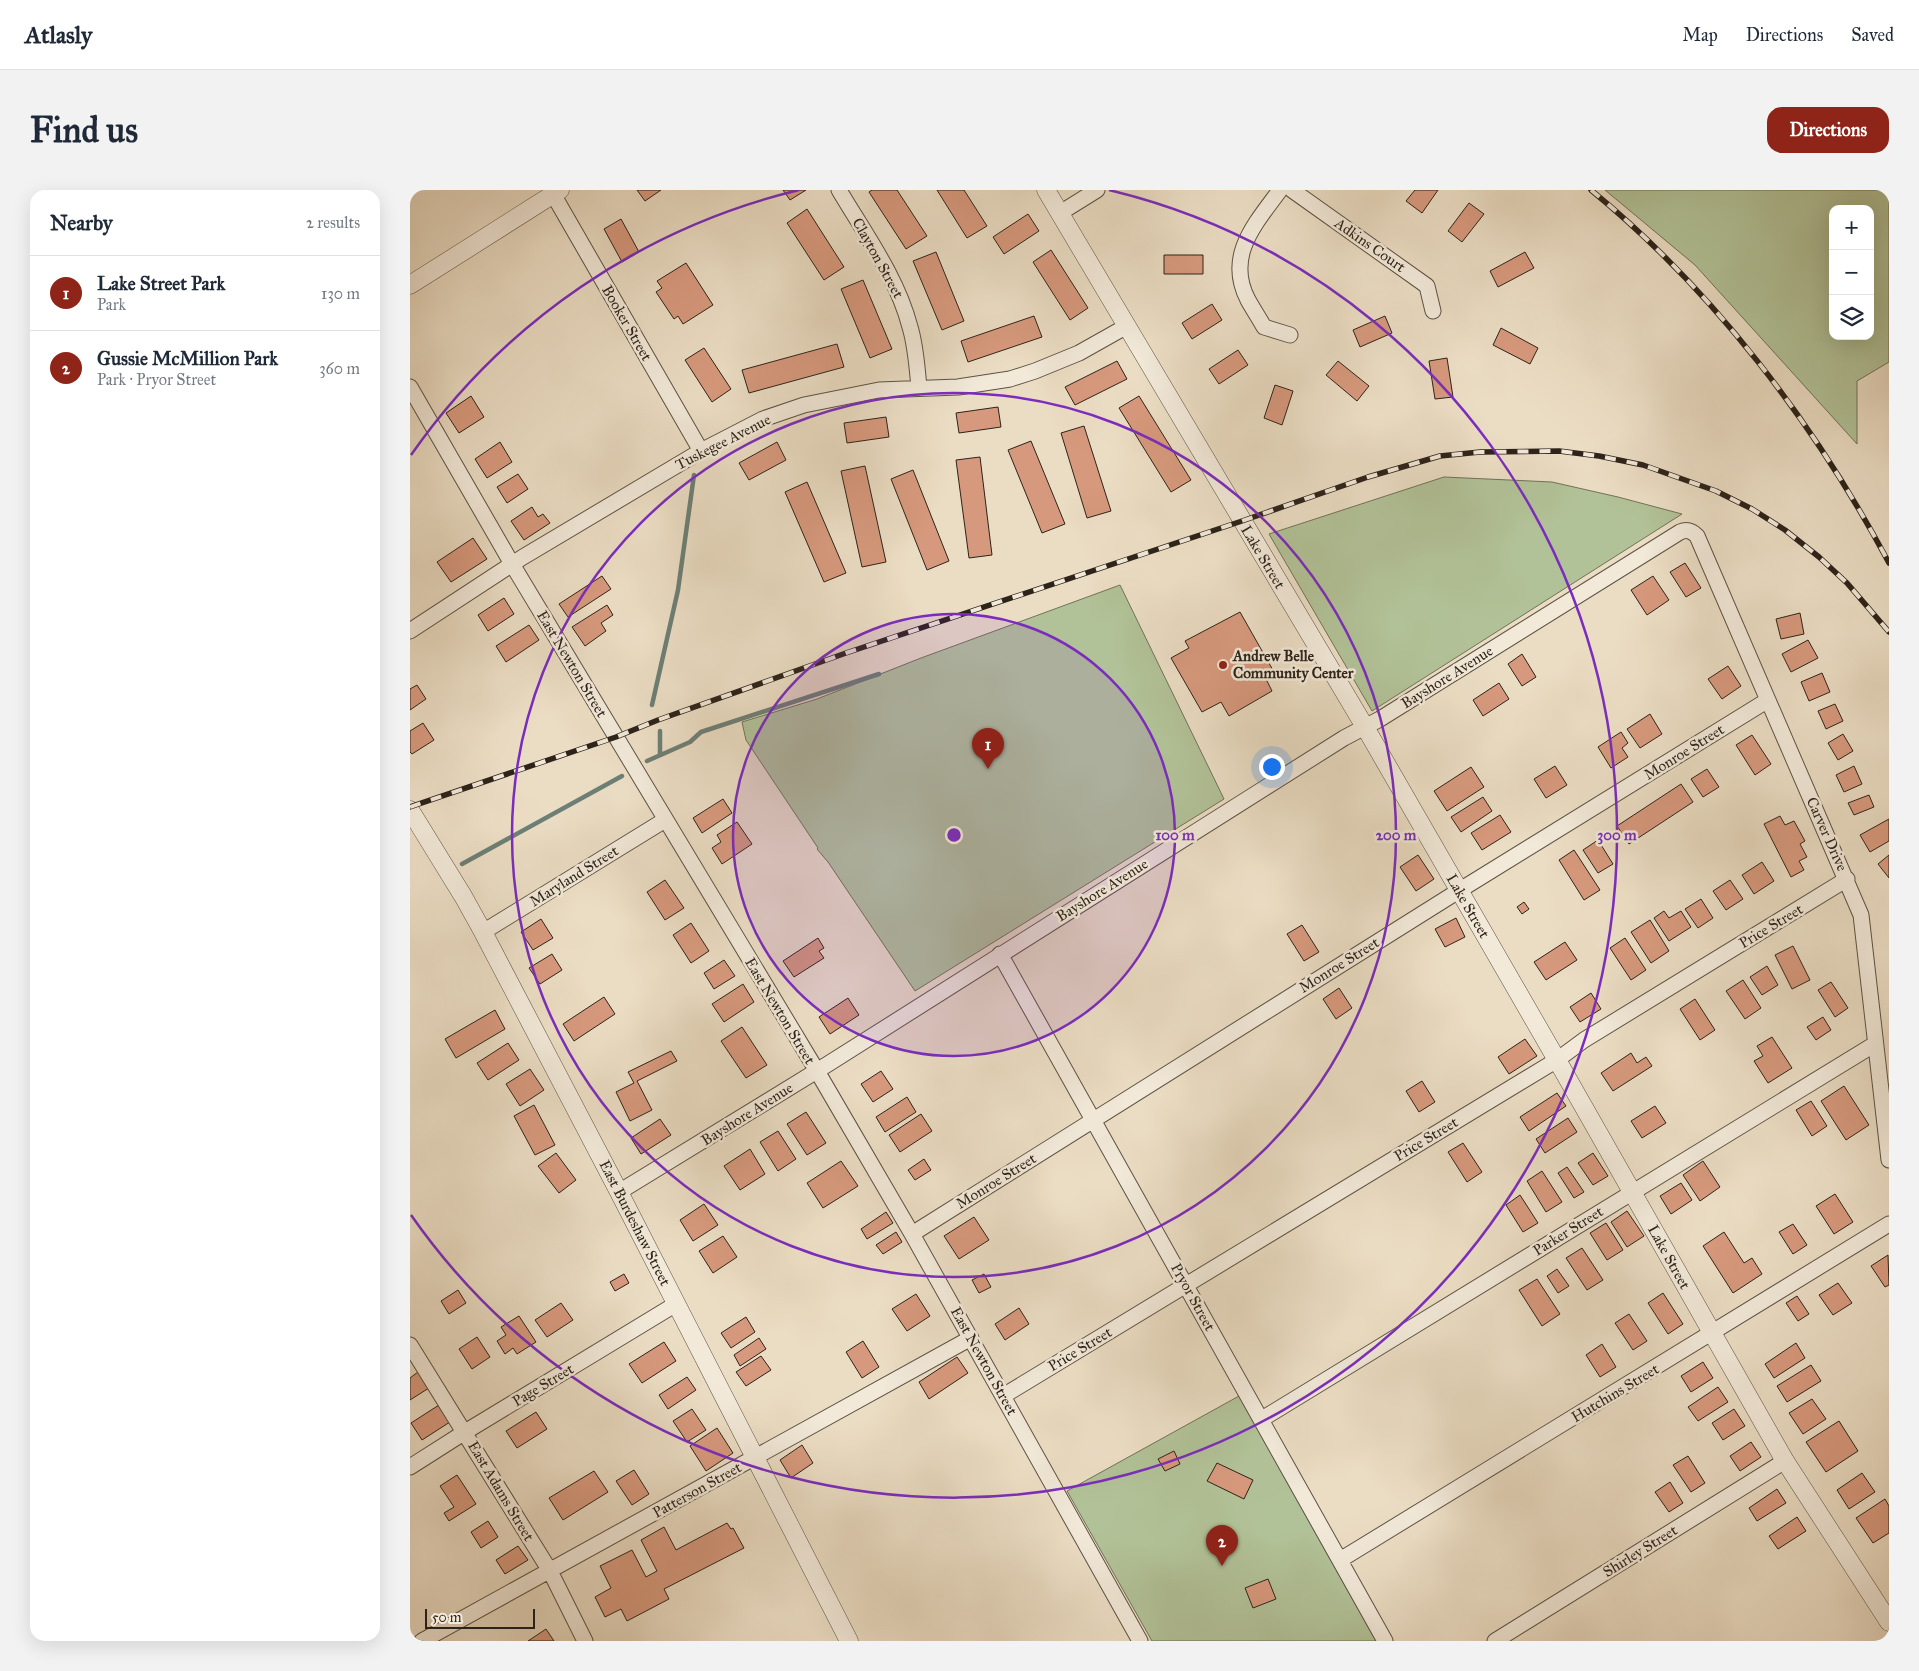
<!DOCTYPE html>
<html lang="en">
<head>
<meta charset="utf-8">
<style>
	:root { --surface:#fff; --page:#f2f2f3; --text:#1f2937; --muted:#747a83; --line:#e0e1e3; --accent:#8f2418 }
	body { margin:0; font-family:"IM FELL Great Primer",serif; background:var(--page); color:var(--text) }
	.controls { position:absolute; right:15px; top:15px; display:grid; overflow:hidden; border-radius:10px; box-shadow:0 5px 20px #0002 }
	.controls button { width:45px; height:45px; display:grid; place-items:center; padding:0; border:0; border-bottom:1px solid var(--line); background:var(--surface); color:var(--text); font:25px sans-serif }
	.scale { position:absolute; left:15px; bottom:12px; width:110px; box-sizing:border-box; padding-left:5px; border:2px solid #2d231a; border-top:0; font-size:14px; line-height:18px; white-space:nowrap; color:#2d231a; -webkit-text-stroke:4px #f2e9d9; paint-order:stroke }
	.you { position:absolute; left:861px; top:576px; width:18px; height:18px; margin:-12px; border:4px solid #fff; border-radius:50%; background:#1a73e8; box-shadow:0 0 0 8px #1a73e833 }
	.badge { display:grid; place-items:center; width:32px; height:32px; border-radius:50%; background:var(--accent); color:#fff; font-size:16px; font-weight:700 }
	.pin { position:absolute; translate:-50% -41px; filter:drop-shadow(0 1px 2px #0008) }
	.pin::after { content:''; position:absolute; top:26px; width:18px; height:15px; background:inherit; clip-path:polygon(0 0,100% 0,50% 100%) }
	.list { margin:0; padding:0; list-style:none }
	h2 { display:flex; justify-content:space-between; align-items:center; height:65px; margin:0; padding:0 20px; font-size:21px }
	h2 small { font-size:16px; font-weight:400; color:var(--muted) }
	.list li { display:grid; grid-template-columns:32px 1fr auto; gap:15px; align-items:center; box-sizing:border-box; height:75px; padding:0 20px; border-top:1px solid var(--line) }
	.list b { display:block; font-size:19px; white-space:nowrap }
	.list p { margin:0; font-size:16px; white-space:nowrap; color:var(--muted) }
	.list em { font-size:16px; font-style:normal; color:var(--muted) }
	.icon { flex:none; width:28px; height:28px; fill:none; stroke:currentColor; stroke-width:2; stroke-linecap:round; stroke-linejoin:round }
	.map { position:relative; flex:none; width:1479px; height:1451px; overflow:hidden; border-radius:15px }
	header { display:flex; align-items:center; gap:30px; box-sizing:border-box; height:70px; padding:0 25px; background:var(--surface); border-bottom:1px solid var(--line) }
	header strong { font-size:24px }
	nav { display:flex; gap:28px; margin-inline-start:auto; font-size:18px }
	.intro { display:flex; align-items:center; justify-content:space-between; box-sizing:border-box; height:120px; padding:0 30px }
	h1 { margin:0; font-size:35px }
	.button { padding:12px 22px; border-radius:15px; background:var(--accent); color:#fff; font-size:18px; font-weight:700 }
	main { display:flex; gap:30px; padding:0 30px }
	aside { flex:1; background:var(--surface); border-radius:15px; box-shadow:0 5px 20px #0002 }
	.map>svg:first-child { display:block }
	.green { fill:#b2c298; stroke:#707259; fill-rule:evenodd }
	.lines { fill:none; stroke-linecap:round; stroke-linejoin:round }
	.stream { stroke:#6d7f76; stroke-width:4.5 }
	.building { fill:#d7997d; stroke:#2d231a }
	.minor-casing { stroke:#5c5244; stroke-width:17 }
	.tertiary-casing { stroke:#5c5244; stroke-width:19 }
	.minor { stroke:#f2e9d9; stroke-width:15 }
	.tertiary { stroke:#f2e9d9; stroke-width:18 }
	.rail-casing { stroke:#2d231a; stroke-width:5.5 }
	.rail { stroke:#f2e9d9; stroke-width:4; stroke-dasharray:11; stroke-linecap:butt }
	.ring { fill:none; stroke:#7b2cbf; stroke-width:2.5 }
	.poi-dot { fill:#8f2418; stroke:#f2e9d9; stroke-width:2 }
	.labels { text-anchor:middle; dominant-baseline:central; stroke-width:5; stroke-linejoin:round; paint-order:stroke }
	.street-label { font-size:15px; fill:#2d231a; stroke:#f2e9d9 }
	.poi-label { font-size:15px; font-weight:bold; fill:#2d231a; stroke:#f2e9d9; text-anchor:start }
	.centre { fill:#7b2cbf; stroke:#f2e9d9; stroke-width:2.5 }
	.ring-label { font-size:15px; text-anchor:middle; font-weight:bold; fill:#7b2cbf; stroke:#f2e9d9; stroke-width:5; stroke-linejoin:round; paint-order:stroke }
</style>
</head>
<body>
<header>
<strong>Atlasly</strong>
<nav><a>Map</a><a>Directions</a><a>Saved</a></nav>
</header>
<div class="intro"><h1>Find us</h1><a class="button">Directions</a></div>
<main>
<aside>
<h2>Nearby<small>2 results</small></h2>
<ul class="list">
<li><span class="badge">1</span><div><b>Lake Street Park</b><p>Park</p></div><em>130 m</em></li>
<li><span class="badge">2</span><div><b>Gussie McMillion Park</b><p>Park · Pryor Street</p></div><em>360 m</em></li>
</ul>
</aside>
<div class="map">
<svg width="1479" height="1451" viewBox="0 0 1479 1451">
	<rect width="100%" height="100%" fill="#ebddc4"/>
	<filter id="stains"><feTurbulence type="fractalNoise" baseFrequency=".004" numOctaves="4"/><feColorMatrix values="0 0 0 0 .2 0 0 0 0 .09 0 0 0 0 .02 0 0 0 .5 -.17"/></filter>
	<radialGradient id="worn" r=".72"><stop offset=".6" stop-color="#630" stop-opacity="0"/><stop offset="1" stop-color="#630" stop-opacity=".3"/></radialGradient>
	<path class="green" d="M1195,0h284v172l-32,19v63l-162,-179zM1423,19h37v127h-37z
		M1034,287l108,5 66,15 64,17 -310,197 -103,-177z
		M710,395l104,214 -309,192 -87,-129 -11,-13 1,-1 -72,-108 -4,-18 75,-23 104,-41z
		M829,1206l137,245h-224l-85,-150z"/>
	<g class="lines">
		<path class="stream" d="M242,515l26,-115 16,-115
			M250,564v-23
			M237,571l43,-19 11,-10 178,-58
			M52,674l160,-88"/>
	</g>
	<path class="building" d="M227,0h24l-16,11z
		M373,0h23l-16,10z
		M462,0h25l30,46 -21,13 -37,-57z
		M527,0h27l23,36 -20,12z
		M1005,0h23l-16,23 -16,-12z
		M1059,13l15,11 -22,28 -14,-11z
		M397,19l37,58 -20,13 -37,-57z
		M618,24l11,17 -35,23 -11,-17z
		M211,29l18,33 -17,10 -18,-33z
		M641,60l37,58 -18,12 -37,-58z
		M526,62l28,69 -22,9 -29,-69z
		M1115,62l9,16 -36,19 -8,-16z
		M754,65h39v19h-39z
		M276,73l27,42 -30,19 -5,-8 -4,3 -18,-27 6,-4 -5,-7z
		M453,90l29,69 -22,9 -29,-69z
		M802,114l10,16 -30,19 -10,-16z
		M624,126l8,21 -74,25 -7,-21z
		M975,126l7,17 -32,14 -7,-17z
		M1091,138l37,20 -8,16 -37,-19z
		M427,154l7,23 -95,26 -7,-23z
		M294,158l27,41 -19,13 -27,-42z
		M828,160l10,15 -29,19 -10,-15z
		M1037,168l6,39 -18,2 -6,-38z
		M707,171l10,18 -52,26 -10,-18z
		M928,171l31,25 -12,15 -31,-26z
		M865,195l18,6 -11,34 -18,-7z
		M61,206l13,21 -25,16 -13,-20z
		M729,206l52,84 -20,12 -52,-84z
		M588,217l3,20 -42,6 -3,-20z
		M476,227l3,20 -42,6 -3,-20z
		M674,236l27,85 -24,7 -26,-85z
		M621,251l34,83 -23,9 -34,-83z
		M90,252l12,20 -25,16 -12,-19z
		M367,252l9,18 -37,20 -10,-17z
		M570,267l12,98 -23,3 -13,-98z
		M455,276l21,96 -24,5 -21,-96z
		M503,280l36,91 -22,9 -36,-91z
		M108,284l10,15 -21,14 -10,-16z
		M397,292l39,91 -22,9 -39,-90z
		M122,317l6,10 5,-3 7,9 -26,17 -13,-19z
		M63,348l14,21 -36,23 -14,-20z
		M1275,373l16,25 -15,9 -16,-25z
		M192,386l9,13 -43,28 -9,-13z
		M1243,386l16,24 -22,15 -16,-25z
		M94,408l10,16 -26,17 -10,-16z
		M197,415l6,10 -12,8 5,8 -21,15 -13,-19z
		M830,422l34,60 -9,5 7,14 -43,25 -8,-14 -19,10 -31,-54 18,-10 -4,-7z
		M1390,423l4,21 -23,5 -5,-20z
		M119,435l10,15 -33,22 -10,-16z
		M1398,450l10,18 -27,14 -9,-18z
		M1112,464l14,23 -14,9 -14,-22z
		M1318,476l13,20 -19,13 -14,-20z
		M1412,483l8,19 -21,9 -8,-19z
		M1089,493l10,16 -26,17 -10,-16z
		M7,495l9,14 -16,11v-21z
		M1425,514l8,17 -17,8 -8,-18z
		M1240,524l12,20 -22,14 -13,-19z
		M13,533l11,17 -22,14 -2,-2v-21z
		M1211,542l7,11 -6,5 6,9 -17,11 -13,-21z
		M1433,544l10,17 -15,9 -10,-17z
		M1342,545l19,29 -16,11 -19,-30z
		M1145,576l12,19 -21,13 -12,-19z
		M1444,576l8,18 -18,8 -8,-17z
		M1061,577l13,20 -37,24 -13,-20z
		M1297,579l12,18 -16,10 -12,-18z
		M1271,594l12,18 -64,42 -12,-18z
		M1459,605l5,12 -20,8 -6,-12z
		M1073,607l9,14 -31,21 -10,-15z
		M313,609l9,14 -30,20 -9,-15z
		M1090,625l11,17 -29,18 -11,-17z
		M1370,626l5,9 9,-4 11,20 -5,3 7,13 -8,4 5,9 -13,7 -27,-53z
		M1479,629v22l-19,11 -10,-17z
		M327,632l15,22 -30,20 -10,-16 9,-6 -4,-7z
		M1188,650l15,24 -15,9 -15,-23z
		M1164,660l26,40 -16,10 -25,-40z
		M1008,665l16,24 -18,12 -16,-24z
		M1479,665v23l-11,-14z
		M1352,672l12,19 -20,13 -12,-19z
		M255,690l19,28 -19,12 -18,-28z
		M1320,690l13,19 -17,11 -13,-19z
		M1291,709l12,19 -15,10 -13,-19z
		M1114,712l5,7 -7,5 -5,-7z
		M1254,721l5,7 12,-7 10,16 -22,14 -15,-23z
		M1046,728l9,19 -20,10 -10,-18z
		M131,729l12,19 -20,12 -12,-18z
		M1240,730l19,31 -18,12 -20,-31z
		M281,733l18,28 -18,12 -18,-28z
		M892,735l17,27 -15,9 -17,-27z
		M408,748l6,10 -5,3 5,7 -30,19 -11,-16z
		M1215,748l21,32 -15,10 -21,-32z
		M1155,752l12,18 -31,20 -12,-18z
		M1383,756l17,34 -18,9 -17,-34z
		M142,764l10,16 -22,14 -11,-16z
		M314,770l11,16 -21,13 -10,-16z
		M1357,776l11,19 -16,10 -12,-18z
		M1333,790l18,28 -16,11 -19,-28z
		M1421,792l17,26 -13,9 -17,-27z
		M333,794l11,18 -30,20 -12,-18z
		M929,798l13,20 -16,11 -13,-20z
		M1181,803l10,16 -21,13 -10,-15z
		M194,807l11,17 -41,27 -11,-17z
		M438,808l11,17 -29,19 -11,-17z
		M1285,809l20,31 -15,10 -20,-31z
		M85,820l10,19 -49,29 -11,-19z
		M1413,827l8,13 -15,10 -9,-13z
		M332,837l25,38 -21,13 -25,-37z
		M1362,847l20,31 -24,15 -14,-22 9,-5 -6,-10z
		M1115,849l12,17 -28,18 -11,-17z
		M98,853l11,17 -31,20 -11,-17z
		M261,861l6,10 -40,20 15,29 -22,11 -14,-29 18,-9 -6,-11z
		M1221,863l6,10 9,-6 6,9 -39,25 -12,-18z
		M120,879l14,21 -24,16 -14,-22z
		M471,881l12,18 -20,13 -12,-18z
		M1012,891l13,21 -16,10 -13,-21z
		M1434,896l25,39 -23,15 -25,-39z
		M1147,903l9,13 -37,25 -9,-14z
		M497,907l9,15 -31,20 -9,-15z
		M1401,911l16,25 -15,10 -16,-26z
		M124,915l21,40 -20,10 -21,-39z
		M1245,916l11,17 -24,15 -11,-17z
		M396,922l20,31 -19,12 -20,-31z
		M511,924l11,17 -32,21 -11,-17z
		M1158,928l9,14 -32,21 -9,-14z
		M250,929l11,16 -30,19 -10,-16z
		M368,941l18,28 -18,12 -18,-29z
		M1053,953l19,29 -15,10 -19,-30z
		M340,959l15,25 -25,16 -16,-24z
		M146,963l20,27 -17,13 -21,-27z
		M1183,963l15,23 -15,9 -15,-22z
		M514,969l7,11 -16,10 -7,-10z
		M431,971l17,25 -35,22 -16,-25z
		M1293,971l17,26 -20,14 -17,-26z
		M1157,977l17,25 -10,6 -16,-25z
		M1132,981l20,31 -16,10 -19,-31z
		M1271,993l11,17 -21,14 -11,-18z
		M1425,1004l18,28 -19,12 -18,-28z
		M1110,1005l18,28 -15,9 -17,-27z
		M294,1014l14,21 -25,16 -13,-21z
		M1217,1021l17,25 -17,11 -16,-25z
		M476,1022l7,11 -26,16 -6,-10z
		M564,1027l15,23 -30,19 -15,-23z
		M1196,1033l17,27 -16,10 -17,-27z
		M1383,1034l14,21 -14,9 -14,-22z
		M486,1042l6,10 -19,12 -7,-9z
		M1314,1042l20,31 8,-5 10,16 -29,19 -30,-47z
		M313,1046l14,21 -24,16 -14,-22z
		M1172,1058l21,32 -16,10 -21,-32z
		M1478,1065l1,30 -4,2 -14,-21z
		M1147,1079l12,17 -11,7 -11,-17z
		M214,1084l5,9 -14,8 -5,-9z
		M574,1084l7,13 -12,6 -7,-13z
		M1127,1089l23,35 -18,12 -23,-36z
		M1428,1093l14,20 -19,12 -14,-20z
		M48,1100l8,13 -17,11 -8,-13z
		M1253,1103l20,31 -15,10 -20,-31z
		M506,1104l14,22 -23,15 -15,-22z
		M1387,1106l12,18 -11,7 -12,-18z
		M151,1113l12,17 -26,17 -12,-17z
		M609,1118l10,16 -24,16 -10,-16z
		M1219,1124l18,27 -14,9 -18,-27z
		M109,1126l17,26 -19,12 -4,-6 -8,6 -8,-13 9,-6 -5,-8z
		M336,1127l9,15 -24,16 -10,-15z
		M67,1147l13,20 -18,12 -13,-20z
		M349,1148l7,11 -26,17 -6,-11z
		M453,1151l16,26 -17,11 -16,-26z
		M254,1152l12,19 -34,22 -13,-19z
		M1386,1153l9,15 -31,20 -9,-14z
		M1192,1154l14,23 -16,10 -14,-22z
		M351,1166l10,14 -25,16 -10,-14z
		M547,1167l11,16 -39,26 -10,-17z
		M1293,1172l10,16 -22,14 -10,-16z
		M1401,1175l10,16 -34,21 -10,-16z
		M8,1182l11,16 -19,12v-22z
		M277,1187l9,13 -28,19 -9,-14z
		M1308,1197l10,15 -30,19 -10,-14z
		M1402,1209l14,20 -23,15 -14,-21z
		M29,1215l11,17 -28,18 -11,-17z
		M282,1219l14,21 -19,12 -14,-21z
		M1324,1219l11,17 -22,14 -11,-17z
		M126,1222l11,17 -30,19 -11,-17z
		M1429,1231l19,30 -32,21 -20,-30z
		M307,1238l16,25 -27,18 -16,-25z
		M1341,1252l10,15 -21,14 -10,-15z
		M392,1255l11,18 -22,15 -11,-18z
		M764,1261l6,13 -15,7 -7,-12z
		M1278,1266l17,27 -14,9 -18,-27z
		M807,1273l36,17 -9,19 -37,-18z
		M224,1280l15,24 -17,11 -16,-24z
		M184,1281l14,21 -45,28 -14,-22z
		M1452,1283l13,19 -26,17 -12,-19z
		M47,1285l19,29 -27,17 -5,-8 10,-6 -14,-21z
		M1260,1292l13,21 -14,9 -14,-20z
		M1367,1299l9,14 -29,18 -8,-13z
		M1475,1309l4,7v27l-16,10 -17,-25z
		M1387,1327l9,14 -28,18 -9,-13z
		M78,1331l10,16 -17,11 -10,-16z
		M317,1333l4,6 2,-1 11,20 -80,41 5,10 -42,22 -6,-12 -16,8 -10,-20 16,-9 -11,-22 32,-16 14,27 11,-6 -16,-31 23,-13 12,23z
		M108,1356l10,14 -23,14 -9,-14z
		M858,1389l8,20 -23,9 -8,-20z
		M136,1439l8,12h-26z"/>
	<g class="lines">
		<defs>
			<path id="minor" d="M429,0c26,44 58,87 71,137 6,20 7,40 9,61
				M870,0c-25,34 -55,66 -32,110 5,9 11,18 16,27l26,8
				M882,0l135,96 6,25
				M143,4l148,257
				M650,23l37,-23
				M0,197l102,177 305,507 95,163 228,407
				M0,441l113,-74 178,-106 62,-32 41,-14 75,-15 79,-3 52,-8 25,-8 44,-18 48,-27
				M73,742l182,-112
				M590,764l385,687
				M209,1002l209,-128 516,-326 36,-19 300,-187c7,-3 12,-1 17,4l164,379 28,245
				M502,1044l548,-344 308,-190
				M0,1155l140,226 35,70
				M593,1206l554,-336 27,-20 263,-161
				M852,1229l613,-375
				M0,1277l55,-35 211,-128
				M930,1370l549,-336
				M12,1451l549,-303
				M1085,1451l290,-180"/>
			<path id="tertiary" d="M636,0l319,537 192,333 228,401 104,161
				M0,95l150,-95
				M0,620l53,86 20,36 136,260 230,449"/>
		</defs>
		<use href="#minor" class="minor-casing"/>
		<use href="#tertiary" class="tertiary-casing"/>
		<use href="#minor" class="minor"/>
		<use href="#tertiary" class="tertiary"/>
		<defs>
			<path id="rail" d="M1181,0c122,100 224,234 298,373
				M0,617l206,-70 42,-17 188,-67 396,-132 126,-44 72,-21 40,-4 79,-1 40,5 44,9 73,26 36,18 33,21 34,27 28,26 42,49"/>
		</defs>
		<use href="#rail" class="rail-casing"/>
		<use href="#rail" class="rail"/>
	</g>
	<circle cx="544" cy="645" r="221" fill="#7b2cbf" fill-opacity=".12"/>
	<g class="ring">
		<circle cx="544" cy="645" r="221"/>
		<circle cx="544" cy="645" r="442"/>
		<path d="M1 265A663 663 0 0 1 389 0M699 0A663 663 0 1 1 1 1025"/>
	</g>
	<circle class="poi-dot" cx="813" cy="475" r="5"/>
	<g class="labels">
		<g class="street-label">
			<text transform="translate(960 55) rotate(35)">Adkins Court</text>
			<text transform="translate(468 68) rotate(61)">Clayton Street</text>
			<text transform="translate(217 133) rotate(60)">Booker Street</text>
			<text transform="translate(313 252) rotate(-27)">Tuskegee Avenue</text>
			<text transform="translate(853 367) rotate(59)">Lake Street</text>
			<text transform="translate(162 474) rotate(59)">East Newton Street</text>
			<text transform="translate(1037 487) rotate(-32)">Bayshore Avenue</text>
			<text transform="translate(1274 562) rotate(-32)">Monroe Street</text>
			<text transform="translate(1417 644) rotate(66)">Carver Drive</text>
			<text transform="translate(164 686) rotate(-32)">Maryland Street</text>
			<text transform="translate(692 700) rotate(-32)">Bayshore Avenue</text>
			<text transform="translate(1058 716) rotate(60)">Lake Street</text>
			<text transform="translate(1361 736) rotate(-31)">Price Street</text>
			<text transform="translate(929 775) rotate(-32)">Monroe Street</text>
			<text transform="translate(370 821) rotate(59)">East Newton Street</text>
			<text transform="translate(337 924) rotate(-32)">Bayshore Avenue</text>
			<text transform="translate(1016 949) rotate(-31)">Price Street</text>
			<text transform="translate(586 991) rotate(-32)">Monroe Street</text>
			<text transform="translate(225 1033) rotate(63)">East Burdeshaw Street</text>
			<text transform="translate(1158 1041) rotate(-32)">Parker Street</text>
			<text transform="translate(1259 1067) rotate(61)">Lake Street</text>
			<text transform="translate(783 1107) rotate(61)">Pryor Street</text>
			<text transform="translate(670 1159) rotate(-31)">Price Street</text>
			<text transform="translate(574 1171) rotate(61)">East Newton Street</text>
			<text transform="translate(133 1195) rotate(-31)">Page Street</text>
			<text transform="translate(1205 1203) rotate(-31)">Hutchins Street</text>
			<text transform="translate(287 1300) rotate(-29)">Patterson Street</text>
			<text transform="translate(91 1301) rotate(59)">East Adams Street</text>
			<text transform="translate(1230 1361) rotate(-32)">Shirley Street</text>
		</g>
		<g class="poi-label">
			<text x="823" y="466">Andrew Belle<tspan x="823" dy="17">Community Center</tspan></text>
		</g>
	</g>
	<circle cx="544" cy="645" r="8" class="centre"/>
	<g class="ring-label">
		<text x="765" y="650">100 m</text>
		<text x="986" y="650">200 m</text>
		<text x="1207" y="650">300 m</text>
	</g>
	<rect width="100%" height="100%" filter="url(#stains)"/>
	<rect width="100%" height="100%" fill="url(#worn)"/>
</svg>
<div class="controls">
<button>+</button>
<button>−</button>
<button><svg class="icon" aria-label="layers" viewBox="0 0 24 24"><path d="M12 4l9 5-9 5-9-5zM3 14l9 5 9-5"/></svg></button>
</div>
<div class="scale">50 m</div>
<div class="you"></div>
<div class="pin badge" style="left:578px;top:579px">1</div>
<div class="pin badge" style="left:812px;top:1376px">2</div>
</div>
</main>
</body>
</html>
